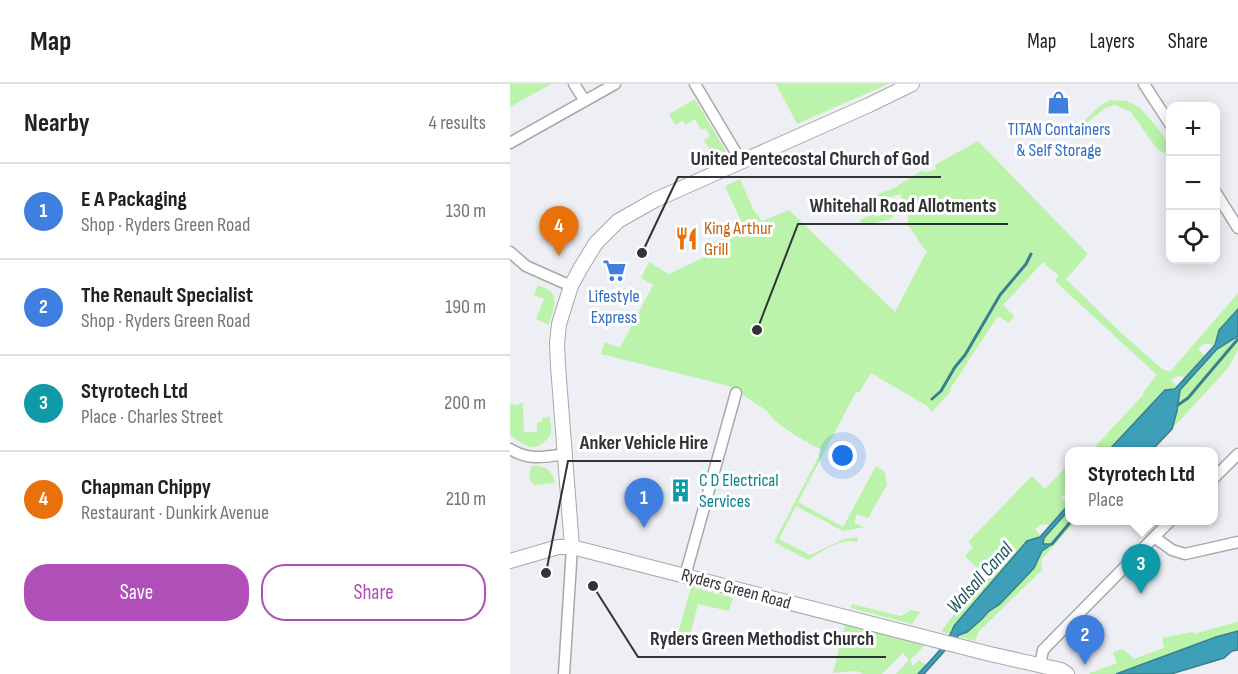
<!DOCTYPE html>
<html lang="en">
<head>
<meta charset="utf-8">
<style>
	:root { --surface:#fff; --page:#f2f2f2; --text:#202124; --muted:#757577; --line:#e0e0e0; --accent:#b04fb7 }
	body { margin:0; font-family:"Sofia Sans Condensed",sans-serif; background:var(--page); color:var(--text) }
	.controls { position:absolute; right:18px; top:18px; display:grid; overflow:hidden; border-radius:12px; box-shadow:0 3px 15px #0003 }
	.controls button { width:54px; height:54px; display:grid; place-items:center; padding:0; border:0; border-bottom:2px solid var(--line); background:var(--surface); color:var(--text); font:30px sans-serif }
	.you { position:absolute; left:333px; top:372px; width:21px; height:21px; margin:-15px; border:4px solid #fff; border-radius:50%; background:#1a73e8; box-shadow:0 0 0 9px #1a73e833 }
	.badge { display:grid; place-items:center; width:39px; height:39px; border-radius:50%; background:var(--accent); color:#fff; font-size:20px; font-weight:700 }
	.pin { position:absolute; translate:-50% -50px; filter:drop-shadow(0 2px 3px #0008) }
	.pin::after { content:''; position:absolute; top:32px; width:21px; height:18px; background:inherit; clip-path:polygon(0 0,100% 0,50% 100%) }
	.popup { position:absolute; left:555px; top:363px; width:153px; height:78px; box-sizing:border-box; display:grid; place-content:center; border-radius:12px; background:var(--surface); filter:drop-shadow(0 2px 4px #0005); font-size:20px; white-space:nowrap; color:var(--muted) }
	.popup b { font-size:22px; color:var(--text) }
	.popup::after { content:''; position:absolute; left:50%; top:100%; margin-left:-12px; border:12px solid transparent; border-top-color:var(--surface) }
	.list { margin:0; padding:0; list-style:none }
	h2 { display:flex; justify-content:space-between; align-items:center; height:78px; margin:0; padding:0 24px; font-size:26px }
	h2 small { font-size:20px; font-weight:400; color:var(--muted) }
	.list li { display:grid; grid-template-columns:39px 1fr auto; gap:18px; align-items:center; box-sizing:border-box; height:96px; padding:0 24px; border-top:2px solid var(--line) }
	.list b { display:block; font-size:22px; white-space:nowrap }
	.list p { margin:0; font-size:20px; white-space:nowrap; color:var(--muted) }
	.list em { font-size:20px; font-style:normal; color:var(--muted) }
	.actions { display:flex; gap:12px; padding:18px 24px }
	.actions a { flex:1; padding:14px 0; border:2px solid var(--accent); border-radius:24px; text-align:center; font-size:21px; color:var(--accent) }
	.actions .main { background:var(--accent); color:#fff }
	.icon { flex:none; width:33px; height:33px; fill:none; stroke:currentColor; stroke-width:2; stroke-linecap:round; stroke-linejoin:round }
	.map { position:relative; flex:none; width:728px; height:590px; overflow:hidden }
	header { display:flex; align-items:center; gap:36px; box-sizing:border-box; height:84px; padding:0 30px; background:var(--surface); border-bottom:2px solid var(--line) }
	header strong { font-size:28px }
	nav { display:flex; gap:33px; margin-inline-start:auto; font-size:21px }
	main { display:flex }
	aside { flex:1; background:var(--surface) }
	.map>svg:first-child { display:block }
	.green { fill:#baf3a9 }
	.water { fill:#3da0b8; stroke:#3a7f90; stroke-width:1.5 }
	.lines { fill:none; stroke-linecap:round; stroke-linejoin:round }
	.stream { stroke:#3a7f90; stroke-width:3 }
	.minor-casing { stroke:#a7a8ac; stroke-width:13 }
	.major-casing { stroke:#a7a8ac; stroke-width:16 }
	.minor { stroke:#fff; stroke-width:10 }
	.major { stroke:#fff; stroke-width:14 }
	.labels { text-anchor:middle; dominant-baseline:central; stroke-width:6; stroke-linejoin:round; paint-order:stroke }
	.shop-label { font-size:18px; fill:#366cbe; stroke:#fff }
	.food-label { font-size:18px; fill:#c56008; stroke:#fff; text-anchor:start }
	.culture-label { font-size:18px; fill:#0d838f; stroke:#fff; text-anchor:start }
	.street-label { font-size:18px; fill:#323334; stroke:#fff }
	.water-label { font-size:20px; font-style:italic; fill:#1e5562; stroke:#fff }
	.leader { fill:none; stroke:#323334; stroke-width:2 }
	.callout-dot { fill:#323334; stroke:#fff; stroke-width:2 }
	.callout-label { font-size:20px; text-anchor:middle; font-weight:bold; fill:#323334; stroke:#fff; stroke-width:6; stroke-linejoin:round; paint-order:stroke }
</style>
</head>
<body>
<header>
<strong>Map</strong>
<nav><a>Map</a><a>Layers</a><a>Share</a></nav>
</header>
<main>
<aside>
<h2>Nearby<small>4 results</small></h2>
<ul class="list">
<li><span class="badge" style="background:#3f7fe0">1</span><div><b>E A Packaging</b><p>Shop · Ryders Green Road</p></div><em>130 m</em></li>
<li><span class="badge" style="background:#3f7fe0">2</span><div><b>The Renault Specialist</b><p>Shop · Ryders Green Road</p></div><em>190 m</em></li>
<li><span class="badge" style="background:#0f9aa8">3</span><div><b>Styrotech Ltd</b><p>Place · Charles Street</p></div><em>200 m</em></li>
<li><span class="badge" style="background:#e8710a">4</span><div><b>Chapman Chippy</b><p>Restaurant · Dunkirk Avenue</p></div><em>210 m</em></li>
</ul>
<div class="actions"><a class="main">Save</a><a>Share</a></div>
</aside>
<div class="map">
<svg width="728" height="590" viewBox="0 0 728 590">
	<rect width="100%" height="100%" fill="#eeeff4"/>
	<path class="green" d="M0,0h41l-41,23z
		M266,0h112l-91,40z
		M185,15l33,56 -22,11 -2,-3 5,-4 2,-7 -7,-12 6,-4 -5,-8 -4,2 -6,-11 -10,6 -2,-4 -8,4 -6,-11z
		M601,16l15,1 13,6 16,18 15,20v11l-13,-7 -26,-37 -16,-7 -10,3 -35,29c12,-12 25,-31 41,-37z
		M468,57l110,113 -22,25 50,49 46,41 8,3 68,-79v16l-19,21 -4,15 -2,1c-5,-4 -11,-2 -15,3l7,7 -20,21 -7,-1 -7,4 6,6 -2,3 -10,1 -57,61h-17l53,-57 -1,-2 14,-17 -102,-94 4,-5 -16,-14 -40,43 11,11 -5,7 -11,-7 -48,73 1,2 -19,21 -5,-6 -56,-33 -12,20 -3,-1 -58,110 45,25 33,-61 9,6 2,13 -19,33 -11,-4 -3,9 10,4 -21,4 -47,-25 -17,33 31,16 34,-16 14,-2 -1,5c-15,-5 -36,10 -49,18l-34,-18 48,-92c-17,-9 -45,-23 -56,-40l-37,-24 -128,-32 4,-12 15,6 33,-63 -12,-7 8,-16 20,12 40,-19 -2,-5 2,-1 -2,-4 38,-15 -20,-44 15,-7 13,30 9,12 27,-11 106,102 32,-61c-9,-8 -12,-20 -22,-27l3,-1 -1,-2 2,-1 -3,-7 -3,1 -1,-3 -9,4v3l-5,2 -26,5 -2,-5 15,-6 1,3 29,-11 -5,-12 -16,5 2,4 -28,11 -5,-10 41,-16 27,-17 6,1 9,-3 -1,-4z
		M28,201c4,2 11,4 14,8 6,7 -1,23 -3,32l-13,-6 8,-20 -10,-4z
		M728,252v14l-10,18 -56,61 5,-18 3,-21 37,-41z
		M9,319h4l1,29h13v-10h5v-4l8,-1c0,5 2,12 1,16 0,2 -4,7 -6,8 -12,13 -24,2 -35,-6v-31l9,1z
		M21,382c13,-1 21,3 24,17l-21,2 -5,-6z
		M554,385l5,4v20l-4,1 -4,4 8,7 -19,21c-6,-3 -11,-1 -15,3l6,7 -14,5 -73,85 -3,8 -9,-2v-2l29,-37 -5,-5 15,-16 -16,-16 8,-9 -5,-5 64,-66 13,13z
		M559,426v10l7,1 -35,39 1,10 -63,61 -4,10 -17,-5 9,-4 15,-13 7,-8 11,-7 34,-36 8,-17 9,-6 -8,-1 1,-6z
		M181,503l42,11 -4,13 -31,-7 -9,35 -12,-2z
		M342,520l48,12 5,-2 5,-4 10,2 -8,12 -61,-16z
		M728,538v9l-22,6 -100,37h-26v-1l27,-10 -4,-11 10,-3 11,10 30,-11 -2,-10 31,-6v2z
		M335,541l78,17 1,4 -14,14 3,6 6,-6 7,5 -8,9h-22l13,-14 -6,-7 -21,21h-19l-6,-3 -24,2z"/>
	<path class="water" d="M728,225v27l-21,13 -37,41 -3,21 -5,18 -20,21 -44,1 57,-61 10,-1 40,-44 4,-15z
		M559,420v6l-25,28 -1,6h9l-10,7 -8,17 -34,36 -11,7 -7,8 -15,13 -8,3 -35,39h-6c13,-14 29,-29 36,-48l73,-85 13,-4z
		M728,547v19l-6,1 -8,7 -53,16h-55l100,-37z"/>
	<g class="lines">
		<path class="stream" d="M422,315l9,-8 14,-24 10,-12 35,-60 26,-31 5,-10
			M668,321l10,-7 50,-59
			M542,460l20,-24"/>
		<defs>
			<path id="minor" d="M64,0l11,17
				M185,0l46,77
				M634,0l26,40
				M0,59l105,-59
				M706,109l22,35
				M0,168l16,14 45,20
				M0,365c19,12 34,8 55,5
				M703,395l25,-25
				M644,453l18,13 13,4 53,-12
				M175,492l51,-183
				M530,581l3,-15 128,-130
				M54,590l8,-127"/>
			<path id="major" d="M62,463l-14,-181 -1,-22 2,-20 12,-38 9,-17 16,-26 22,-22 37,-21 214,-95 43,-21
				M0,477l48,-14h14l418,107 71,16 6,4"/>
		</defs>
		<use href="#minor" class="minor-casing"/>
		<use href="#major" class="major-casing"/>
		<use href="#minor" class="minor"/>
		<use href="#major" class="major"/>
	</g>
	<defs>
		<symbol id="shop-bare" viewBox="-9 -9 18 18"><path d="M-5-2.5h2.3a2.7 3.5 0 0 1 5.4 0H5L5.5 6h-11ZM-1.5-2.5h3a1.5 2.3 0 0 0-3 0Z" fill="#3f7fe0" stroke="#fff" stroke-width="2.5" paint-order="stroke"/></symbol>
		<symbol id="restaurant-bare" viewBox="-9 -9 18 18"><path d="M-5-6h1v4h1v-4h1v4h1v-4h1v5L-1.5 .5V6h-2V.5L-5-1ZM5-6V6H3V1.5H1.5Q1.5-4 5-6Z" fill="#e8710a" stroke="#fff" stroke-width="2.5" paint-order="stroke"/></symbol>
		<symbol id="supermarket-bare" viewBox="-9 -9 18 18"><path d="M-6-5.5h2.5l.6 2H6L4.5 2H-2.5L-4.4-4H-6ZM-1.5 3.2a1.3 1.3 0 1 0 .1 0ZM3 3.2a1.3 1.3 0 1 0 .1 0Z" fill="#3f7fe0" stroke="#fff" stroke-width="2.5" paint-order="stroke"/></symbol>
		<symbol id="building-bare" viewBox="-9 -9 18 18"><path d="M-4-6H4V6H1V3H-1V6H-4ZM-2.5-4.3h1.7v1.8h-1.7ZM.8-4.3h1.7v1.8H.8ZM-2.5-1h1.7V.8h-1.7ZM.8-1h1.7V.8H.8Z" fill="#0f9aa8" stroke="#fff" stroke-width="2.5" paint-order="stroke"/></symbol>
	</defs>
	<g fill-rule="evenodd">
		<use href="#shop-bare" x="532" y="2" width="33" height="33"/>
		<use href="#restaurant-bare" x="160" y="138" width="33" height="33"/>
		<use href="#supermarket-bare" x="88" y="170" width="33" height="33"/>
		<use href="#building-bare" x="154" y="390" width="33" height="33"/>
	</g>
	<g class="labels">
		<g class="shop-label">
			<text x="549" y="45">TITAN Containers<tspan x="549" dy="21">&amp; Self Storage</tspan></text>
			<text x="104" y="212">Lifestyle<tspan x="104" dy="21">Express</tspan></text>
		</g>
		<g class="food-label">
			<text x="194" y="144">King Arthur<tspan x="194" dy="21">Grill</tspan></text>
		</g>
		<g class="culture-label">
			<text x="189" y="396">C D Electrical<tspan x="189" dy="21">Services</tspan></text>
		</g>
		<g class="street-label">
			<text transform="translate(226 505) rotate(15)">Ryders Green Road</text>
		</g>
		<g class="water-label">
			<text transform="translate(470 494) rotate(-48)">Walsall Canal</text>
		</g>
	</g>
	<path class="leader" d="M132 169L168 93H431M247 246L288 140H498M36 489L58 377H211M83 502L128 573H376"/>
	<g class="callout-dot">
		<circle cx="132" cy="169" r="6"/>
		<circle cx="247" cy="246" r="6"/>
		<circle cx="36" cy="489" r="6"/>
		<circle cx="83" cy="502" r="6"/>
	</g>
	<g class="callout-label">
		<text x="300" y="81">United Pentecostal Church of God</text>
		<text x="393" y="128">Whitehall Road Allotments</text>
		<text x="134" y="365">Anker Vehicle Hire</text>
		<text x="252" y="561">Ryders Green Methodist Church</text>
	</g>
</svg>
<div class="controls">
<button>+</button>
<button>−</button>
<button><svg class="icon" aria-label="locate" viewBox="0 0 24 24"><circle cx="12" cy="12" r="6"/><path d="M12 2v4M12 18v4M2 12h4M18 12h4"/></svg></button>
</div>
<div class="you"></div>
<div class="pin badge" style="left:134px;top:444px;background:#3f7fe0">1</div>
<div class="pin badge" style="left:575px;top:581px;background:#3f7fe0">2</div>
<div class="pin badge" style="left:631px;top:510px;background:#0f9aa8">3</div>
<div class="popup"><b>Styrotech Ltd</b>Place</div>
<div class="pin badge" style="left:49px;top:172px;background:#e8710a">4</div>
</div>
</main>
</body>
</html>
